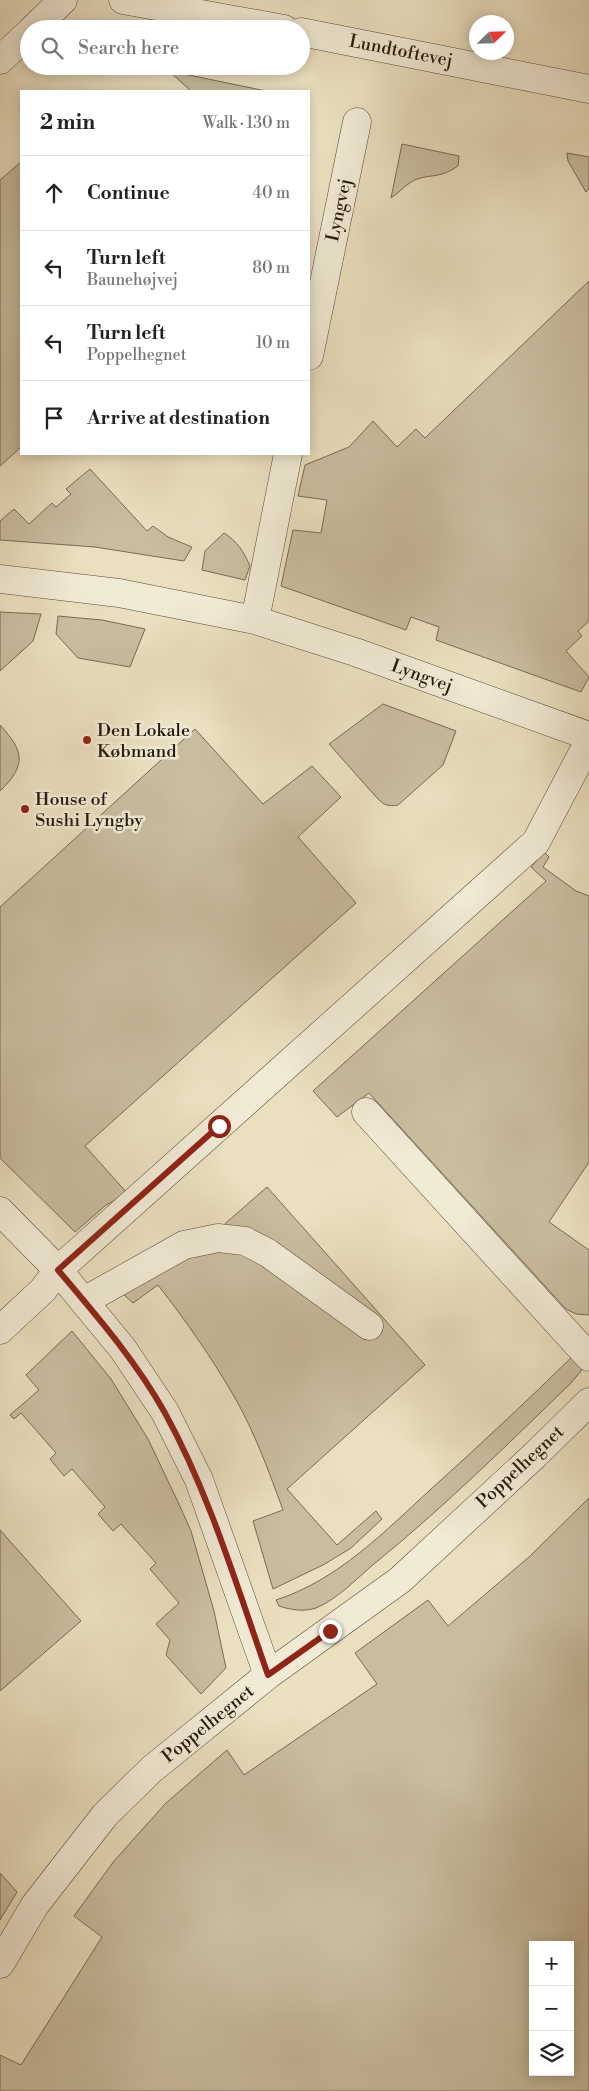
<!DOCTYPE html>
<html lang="en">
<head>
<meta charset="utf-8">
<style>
	:root { --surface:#fff; --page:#f2f2f2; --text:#222; --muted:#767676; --line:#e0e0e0 }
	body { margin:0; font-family:"Libre Bodoni",serif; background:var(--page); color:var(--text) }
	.controls { position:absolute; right:15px; bottom:15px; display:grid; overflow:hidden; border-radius:0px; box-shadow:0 2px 12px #0003 }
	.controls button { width:45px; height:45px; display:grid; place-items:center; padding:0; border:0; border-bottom:1px solid var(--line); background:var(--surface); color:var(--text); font:25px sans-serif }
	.compass { position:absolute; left:469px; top:15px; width:45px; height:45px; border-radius:50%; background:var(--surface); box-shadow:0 2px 12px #0003; rotate:67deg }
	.stop { position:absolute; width:15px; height:15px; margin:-11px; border:4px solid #8f2418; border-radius:50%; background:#fff }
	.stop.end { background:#8f2418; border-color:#fff; box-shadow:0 1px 5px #0008 }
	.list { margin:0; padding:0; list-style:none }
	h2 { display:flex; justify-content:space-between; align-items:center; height:65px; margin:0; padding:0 20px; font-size:21px }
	h2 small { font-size:16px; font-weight:400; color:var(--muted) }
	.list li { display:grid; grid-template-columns:32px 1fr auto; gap:15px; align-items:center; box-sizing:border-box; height:75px; padding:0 20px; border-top:1px solid var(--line) }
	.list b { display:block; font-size:19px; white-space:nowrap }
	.list p { margin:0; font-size:16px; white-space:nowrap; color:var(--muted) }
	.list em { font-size:16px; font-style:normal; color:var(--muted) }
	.icon { flex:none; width:28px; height:28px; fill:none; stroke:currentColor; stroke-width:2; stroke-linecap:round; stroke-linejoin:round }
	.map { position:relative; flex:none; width:589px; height:2091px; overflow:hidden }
	.search { position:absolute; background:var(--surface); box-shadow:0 2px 12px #0003; left:20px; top:20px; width:290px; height:55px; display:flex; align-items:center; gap:12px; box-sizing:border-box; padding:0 18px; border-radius:28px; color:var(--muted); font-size:19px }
	.panel { position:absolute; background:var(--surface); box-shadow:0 2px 12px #0003; left:20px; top:90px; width:290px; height:365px; border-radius:0px }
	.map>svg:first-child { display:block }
	.green { fill:#c9bda0; stroke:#776a56; fill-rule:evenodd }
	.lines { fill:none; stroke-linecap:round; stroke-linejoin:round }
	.minor-casing { stroke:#564938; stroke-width:29 }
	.minor { stroke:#f1ead5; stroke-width:28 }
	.route { stroke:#8f2418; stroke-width:6 }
	.poi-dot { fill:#8f2418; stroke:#f1ead5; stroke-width:2 }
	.labels { text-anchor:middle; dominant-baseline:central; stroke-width:5; stroke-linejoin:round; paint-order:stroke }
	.street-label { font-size:18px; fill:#25170b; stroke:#f1ead5 }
	.poi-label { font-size:18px; fill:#25170b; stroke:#f1ead5; text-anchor:start }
</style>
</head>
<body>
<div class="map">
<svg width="589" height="2091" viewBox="0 0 589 2091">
	<rect width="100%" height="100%" fill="#eadfbf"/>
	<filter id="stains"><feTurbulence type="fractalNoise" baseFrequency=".004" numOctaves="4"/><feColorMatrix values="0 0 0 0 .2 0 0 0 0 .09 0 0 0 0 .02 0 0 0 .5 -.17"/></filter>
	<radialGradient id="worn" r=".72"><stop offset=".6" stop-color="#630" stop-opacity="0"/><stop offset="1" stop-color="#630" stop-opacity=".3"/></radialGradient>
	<path class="green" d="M169,71l97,20h-75z
		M402,144l57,12 -1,10c-17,12 -25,8 -41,13 -10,4 -17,13 -26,19z
		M567,153l22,4v32l-3,3 -18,-31z
		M21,162v285l-21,19v-286z
		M589,281v340l-11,10 4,5 -16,15 23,26 -8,15 -145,-52 3,-13 -28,-10 -5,13 -125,-44 12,-56 28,3 6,-33 -29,-4 7,-31 44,-18 24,-26 24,26 19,-18 9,9z
		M90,469l57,62 6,-5 15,11 24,10 -8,14 -89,-14 -95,-7v-19l14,-12 15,15 23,-21 4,4 15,-13 -5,-5z
		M224,533c13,8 20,19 26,33l-5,14 -43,-10 3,-19z
		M0,612l41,2 -8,27 -33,30z
		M58,616l44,4 43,9 -15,38 -52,-9 -22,-24z
		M383,704l73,27 -13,34 -45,40c-9,2 -14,0 -20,-6l-49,-55z
		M0,725c24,26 27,40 0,66z
		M195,729l68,75 49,-38 29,31 -43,40 58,66 -271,243 43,48 -22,11 -31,27 -75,-74v-251z
		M544,852l5,5 -6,10 33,24 13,5v266l-40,60 40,28v65l-13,-1 -10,-5 -197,-216 -32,24 -24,-26 233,-210 -15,-14z
		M267,1187l158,178 -138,124 50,56 39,-34 6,8 -31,29 -28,17 -50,24 -20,-68 30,-11c-14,-38 -28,-77 -48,-112 -23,-40 -49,-77 -77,-113l-25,18 -10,-9 63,-36z
		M72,1331l39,48 37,60 30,63 13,29 23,80 12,57 -25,26 -35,-39 4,-15 -14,-16 23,-21 -29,-34 6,-6 -35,-39 -8,7 -15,-17 7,-7 -33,-38 -8,7 -14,-17 6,-6 -35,-40 -7,6 -4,-4 29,-25 -13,-15z
		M575,1354l8,11 -2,6 -10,12c-64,62 -128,125 -197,181 -17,14 -36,35 -58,44 -12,4 -25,2 -37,-2l-3,-6c62,-20 108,-68 154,-110 50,-45 98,-90 145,-136z
		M589,1498v593h-589v-36l21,10 81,-128 -28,-21 40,-55 52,-58 61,-53 17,25 133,-91 -22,-31 73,-53 20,26 81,-69zM533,1945h37v127h-37z
		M0,1530l81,91 -81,70z
		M0,1873l17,19 -17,28z"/>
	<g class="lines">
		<defs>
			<path id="minor" d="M123,0l161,29
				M33,29l30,-29
				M301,32l288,57
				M0,60l29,-27
				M309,356l48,-234
				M0,579l119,14 136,27 100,32 234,84
				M255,620l33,-166
				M366,1112l223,245
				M0,1211l58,59 65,79 42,63 34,68 69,195
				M84,1301l100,-56 34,-7 27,3 23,12 101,73
				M0,1330l43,-40 15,-20 478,-428 53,-101
				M0,1964l35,-59 70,-90 47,-46 116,-94 132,-95 135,-125 54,-53"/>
		</defs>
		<use href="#minor" class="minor-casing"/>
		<use href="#minor" class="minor"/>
	</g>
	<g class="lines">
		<path class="route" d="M219,1126l-161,144c38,45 78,91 107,143 45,82 72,174 103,262l62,-44"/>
	</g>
	<g class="poi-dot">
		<circle cx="87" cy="740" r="5"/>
		<circle cx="25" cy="809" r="5"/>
	</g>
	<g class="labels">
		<g class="street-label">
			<text transform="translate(401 51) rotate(11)">Lundtoftevej</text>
			<text transform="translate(339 210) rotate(-78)">Lyngvej</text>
			<text transform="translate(422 676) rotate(20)">Lyngvej</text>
			<text transform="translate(520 1467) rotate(-43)">Poppelhegnet</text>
			<text transform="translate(208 1724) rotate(-39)">Poppelhegnet</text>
		</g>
		<g class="poi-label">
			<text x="97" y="730">Den Lokale<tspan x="97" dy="21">Købmand</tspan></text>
			<text x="35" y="799">House of<tspan x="35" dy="21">Sushi Lyngby</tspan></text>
		</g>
	</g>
	<rect width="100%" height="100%" filter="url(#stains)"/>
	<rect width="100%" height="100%" fill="url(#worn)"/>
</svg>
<div class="controls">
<button>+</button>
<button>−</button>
<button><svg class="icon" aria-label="layers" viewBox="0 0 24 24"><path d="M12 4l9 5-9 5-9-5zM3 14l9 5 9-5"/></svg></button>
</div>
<svg class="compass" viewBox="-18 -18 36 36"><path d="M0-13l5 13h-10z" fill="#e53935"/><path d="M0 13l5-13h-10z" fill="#767676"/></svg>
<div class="stop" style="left:219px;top:1126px"></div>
<div class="stop end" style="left:330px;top:1631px"></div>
<div class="search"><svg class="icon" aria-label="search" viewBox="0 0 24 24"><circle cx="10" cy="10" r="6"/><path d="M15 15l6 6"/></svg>Search here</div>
<section class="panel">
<h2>2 min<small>Walk · 130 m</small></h2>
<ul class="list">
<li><svg class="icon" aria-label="ahead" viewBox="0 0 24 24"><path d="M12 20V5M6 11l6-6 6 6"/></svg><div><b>Continue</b></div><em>40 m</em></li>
<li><svg class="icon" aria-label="left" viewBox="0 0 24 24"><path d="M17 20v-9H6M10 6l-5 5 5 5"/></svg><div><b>Turn left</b><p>Baunehøjvej</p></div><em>80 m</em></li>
<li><svg class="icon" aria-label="left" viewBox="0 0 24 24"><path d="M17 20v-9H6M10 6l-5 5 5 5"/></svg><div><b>Turn left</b><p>Poppelhegnet</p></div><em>10 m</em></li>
<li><svg class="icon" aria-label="arrive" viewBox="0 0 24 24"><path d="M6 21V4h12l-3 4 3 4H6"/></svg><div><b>Arrive at destination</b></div></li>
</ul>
</section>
</div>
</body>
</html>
